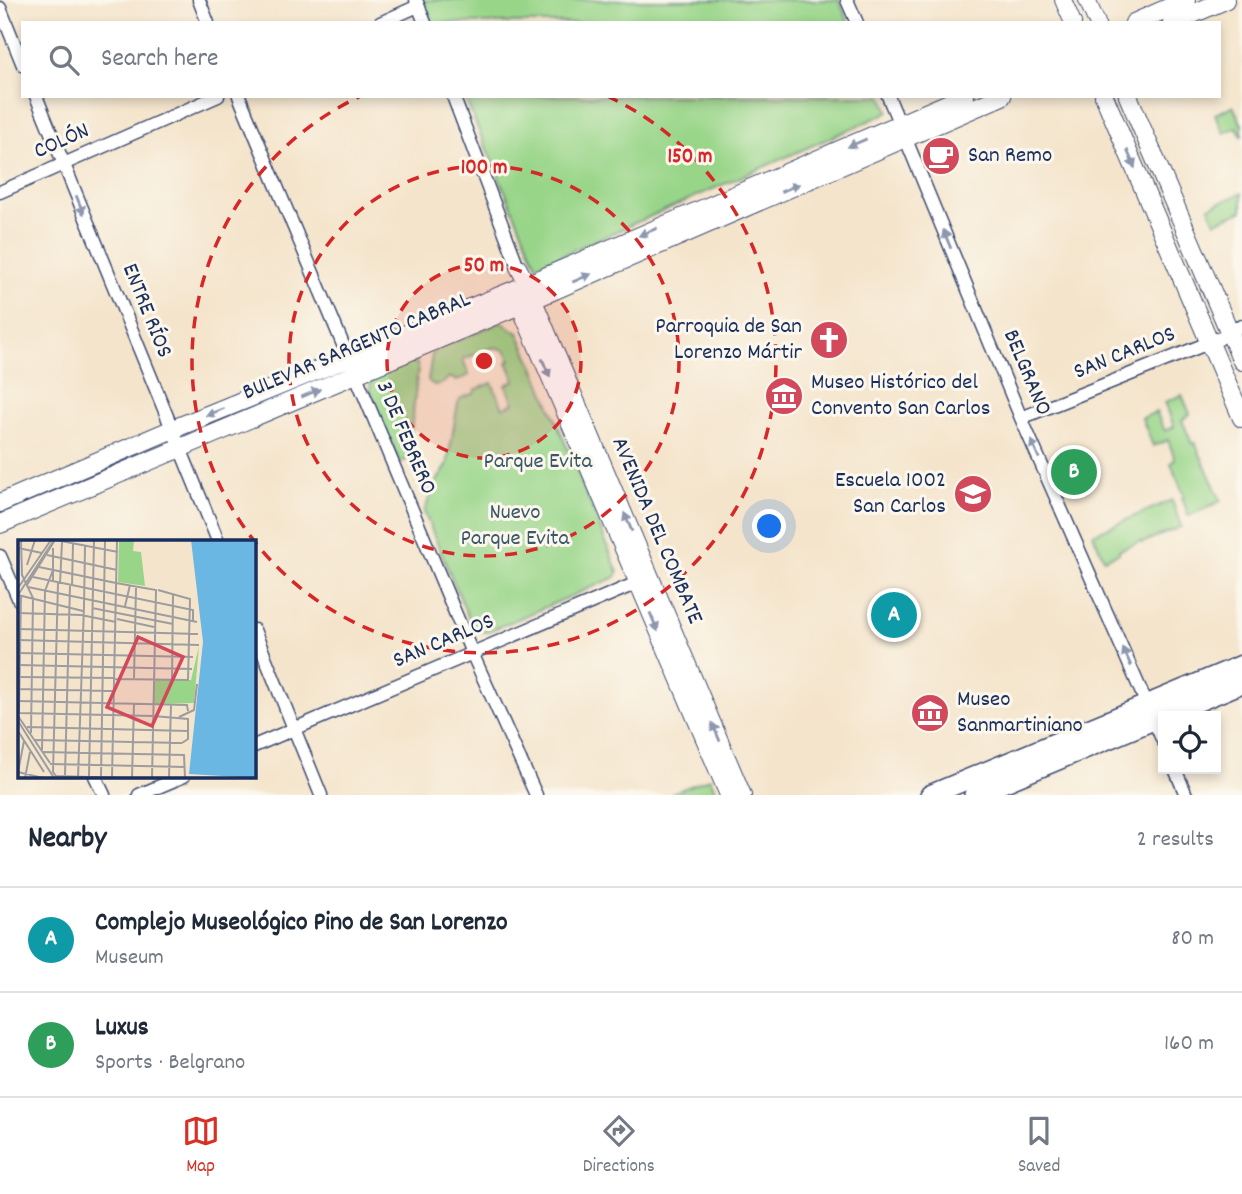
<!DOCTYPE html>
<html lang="en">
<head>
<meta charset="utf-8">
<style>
	:root { --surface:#fff; --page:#f6f6f7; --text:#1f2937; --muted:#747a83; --line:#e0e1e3; --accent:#d93025 }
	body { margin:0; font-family:Dekko,sans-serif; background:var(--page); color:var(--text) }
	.controls { position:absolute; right:21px; bottom:21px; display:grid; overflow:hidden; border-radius:0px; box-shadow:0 4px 10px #0003 }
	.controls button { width:63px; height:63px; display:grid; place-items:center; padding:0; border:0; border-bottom:2px solid var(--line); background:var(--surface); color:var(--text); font:35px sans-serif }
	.you { position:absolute; left:770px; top:527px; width:24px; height:24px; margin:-18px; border:5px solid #fff; border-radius:50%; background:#1a73e8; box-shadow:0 0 0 10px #1a73e833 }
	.badge { display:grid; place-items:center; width:46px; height:46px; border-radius:50%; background:var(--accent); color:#fff; font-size:23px; font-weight:700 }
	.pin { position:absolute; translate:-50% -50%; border:4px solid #fff; box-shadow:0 2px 7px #0006 }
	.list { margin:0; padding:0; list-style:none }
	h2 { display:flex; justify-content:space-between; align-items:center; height:91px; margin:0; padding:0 28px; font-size:30px }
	h2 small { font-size:23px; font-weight:400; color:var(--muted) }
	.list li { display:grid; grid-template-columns:46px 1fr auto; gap:21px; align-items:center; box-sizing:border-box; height:105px; padding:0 28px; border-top:2px solid var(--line) }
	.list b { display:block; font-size:26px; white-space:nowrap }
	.list p { margin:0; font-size:23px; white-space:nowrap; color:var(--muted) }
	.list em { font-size:23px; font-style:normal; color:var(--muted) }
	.icon { flex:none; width:38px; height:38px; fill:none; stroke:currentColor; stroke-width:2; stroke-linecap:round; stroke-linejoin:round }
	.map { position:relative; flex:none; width:1242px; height:795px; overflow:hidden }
	.search { position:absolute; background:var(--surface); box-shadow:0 4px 10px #0003; left:21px; right:21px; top:21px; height:77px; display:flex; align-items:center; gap:18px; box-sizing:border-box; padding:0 24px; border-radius:0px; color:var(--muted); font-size:26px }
	.sheet { height:301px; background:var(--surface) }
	nav { display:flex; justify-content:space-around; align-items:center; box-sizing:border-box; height:98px; border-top:2px solid var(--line); background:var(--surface); font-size:19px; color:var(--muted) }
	nav a { display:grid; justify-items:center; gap:4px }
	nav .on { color:var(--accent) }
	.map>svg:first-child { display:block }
	.green { fill:#99d589; stroke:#5a8274; stroke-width:2 }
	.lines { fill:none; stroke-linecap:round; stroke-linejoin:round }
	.minor-casing { stroke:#3c4a6e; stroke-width:15 }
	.tertiary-casing { stroke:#3c4a6e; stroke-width:18 }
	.secondary-casing { stroke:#3c4a6e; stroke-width:20 }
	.primary-casing { stroke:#3c4a6e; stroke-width:22 }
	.minor { stroke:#fff; stroke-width:12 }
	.tertiary { stroke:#fff; stroke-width:16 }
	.secondary { stroke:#fff; stroke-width:18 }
	.primary { stroke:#fff; stroke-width:19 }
	.oneway { fill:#8d97ae }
	.ring { fill:none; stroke:#d62828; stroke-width:3.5; stroke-dasharray:12 9 }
	.labels { text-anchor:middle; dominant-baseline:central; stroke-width:6; stroke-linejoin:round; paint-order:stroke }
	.street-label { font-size:23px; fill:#1b2f5e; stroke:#fbf7ec }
	.poi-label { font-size:23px; fill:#1b2f5e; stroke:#fbf7ec; text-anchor:start }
	.park-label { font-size:23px; fill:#3a5869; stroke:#fbf7ec }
	.inset-road { fill:none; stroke:#9d9c9f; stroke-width:2 }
	.view { fill:#d1495b; fill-opacity:0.15; stroke:#d1495b; stroke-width:3.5 }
	.inset-edge { fill:none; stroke:#1b2f5e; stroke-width:3.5 }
	.centre { fill:#d62828; stroke:#fbf7ec; stroke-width:3.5 }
	.ring-label { font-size:21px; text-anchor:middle; font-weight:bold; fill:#d62828; stroke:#fbf7ec; stroke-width:6; stroke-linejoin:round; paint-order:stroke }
</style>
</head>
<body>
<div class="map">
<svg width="1242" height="795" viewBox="0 0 1242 795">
	<rect width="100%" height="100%" fill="#fbf7ec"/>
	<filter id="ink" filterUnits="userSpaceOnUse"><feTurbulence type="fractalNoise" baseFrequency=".0143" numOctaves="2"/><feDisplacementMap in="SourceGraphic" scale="14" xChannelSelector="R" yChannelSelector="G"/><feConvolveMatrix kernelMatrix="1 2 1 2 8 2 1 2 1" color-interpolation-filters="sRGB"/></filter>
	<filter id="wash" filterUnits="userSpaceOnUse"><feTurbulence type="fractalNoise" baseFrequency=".00686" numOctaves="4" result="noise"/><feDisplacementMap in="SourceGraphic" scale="28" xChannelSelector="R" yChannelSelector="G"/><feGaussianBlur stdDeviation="1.57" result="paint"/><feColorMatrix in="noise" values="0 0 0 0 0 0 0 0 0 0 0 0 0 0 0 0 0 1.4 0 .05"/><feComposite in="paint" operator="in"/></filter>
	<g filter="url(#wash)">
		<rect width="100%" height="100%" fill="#f4e4cb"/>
		<path class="green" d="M423,0h416l10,23h-416z
			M464,96h418l7,16 -352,154z
			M1233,106l9,19v12l-5,-10 -13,6 -9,-19z
			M1242,193v18l-27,11 -6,-15z
			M501,322l17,11 19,41 81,198 -2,5 -129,55 -13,-1 -50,-119 11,-28 12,-18 11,-63 3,-5 14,-5v-3l17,-7 11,25 11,-5 -8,-18 9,-5 -8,-18 4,-2 -6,-10 -11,-3 -31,12 6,16 -12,6 -8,-4c-6,8 -14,12 -21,3l4,-25 6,-7z
			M412,360l4,1 2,7 -10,90 -6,5 -3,-2 -29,-71 1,-12z
			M1182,395l8,19 -8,6 10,24 3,-1 26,58 -32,15 -7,-18 2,-2 -13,-33 4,-4 -7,-19 -15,6 -11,-28 14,-6 9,19 9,-4 -9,-25z
			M1172,500l9,27 -39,16 -1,-2 -22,9v3l-15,6 -11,-25z
			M710,778l7,17h-44l-1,-2z"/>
	</g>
	<g filter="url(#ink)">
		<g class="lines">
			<defs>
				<path id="minor" d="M199,0l9,23
					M416,0l9,23
					M847,0l10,23
					M0,8l23,57
					M380,23l38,-17
					M36,96l182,445
					M239,96l233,557 64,142
					M453,96l65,171
					M888,96l133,322 142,323
					M0,192l218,-96
					M1021,418l180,-72 8,-6 10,-1 10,-8 13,-5
					M0,556l19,44
					M254,630l67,165
					M254,746l390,-166
					M1175,769l11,26
					M95,776l9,19
					M139,795l45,-19"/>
				<path id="tertiary" d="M1063,0l10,23
					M1087,0l10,23
					M518,267l9,17 216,511
					M519,294v11l209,490"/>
				<path id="secondary" d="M1134,23l52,-23
					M1172,23l53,-23
					M1104,96l138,322
					M1128,96l114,265
					M0,503l173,-74 346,-141 446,-192
					M0,524l534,-225 468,-203"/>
				<path id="primary" d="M930,795l312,-130
					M974,795l268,-112"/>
			</defs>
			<use href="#minor" class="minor-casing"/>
			<use href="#tertiary" class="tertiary-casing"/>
			<use href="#secondary" class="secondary-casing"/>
			<use href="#primary" class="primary-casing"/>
			<use href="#minor" class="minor"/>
			<use href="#tertiary" class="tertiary"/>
			<use href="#secondary" class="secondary"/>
			<use href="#primary" class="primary"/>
		</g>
		<defs><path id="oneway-solid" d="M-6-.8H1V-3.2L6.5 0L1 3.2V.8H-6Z" transform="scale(1.75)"/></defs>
		<g class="oneway">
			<use href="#oneway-solid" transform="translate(857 143) rotate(157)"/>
			<use href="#oneway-solid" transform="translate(1131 159) rotate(67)"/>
			<use href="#oneway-solid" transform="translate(790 188) rotate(-23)"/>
			<use href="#oneway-solid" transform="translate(80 205) rotate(68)"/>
			<use href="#oneway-solid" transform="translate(648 232) rotate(157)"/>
			<use href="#oneway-solid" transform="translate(947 239) rotate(-112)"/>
			<use href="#oneway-solid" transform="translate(582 278) rotate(-23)"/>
			<use href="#oneway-solid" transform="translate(546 368) rotate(67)"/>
			<use href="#oneway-solid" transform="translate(311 393) rotate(-23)"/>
			<use href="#oneway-solid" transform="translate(215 412) rotate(158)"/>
			<use href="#oneway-solid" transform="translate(1035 449) rotate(-114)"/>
			<use href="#oneway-solid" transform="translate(628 522) rotate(-113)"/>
			<use href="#oneway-solid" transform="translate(654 622) rotate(67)"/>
			<use href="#oneway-solid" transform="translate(1127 657) rotate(-114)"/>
			<use href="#oneway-solid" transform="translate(716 732) rotate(-113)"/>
		</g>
	</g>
	<circle cx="484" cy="361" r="97" fill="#d62828" fill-opacity=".12"/>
	<g class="ring">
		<circle cx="484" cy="361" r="97"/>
		<circle cx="484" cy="361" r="195"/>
		<path d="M607 96A292 292 0 1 1 361 96"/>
	</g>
	<defs>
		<symbol id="cafe-disc" viewBox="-11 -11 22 22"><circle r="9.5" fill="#d1495b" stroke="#fbf7ec"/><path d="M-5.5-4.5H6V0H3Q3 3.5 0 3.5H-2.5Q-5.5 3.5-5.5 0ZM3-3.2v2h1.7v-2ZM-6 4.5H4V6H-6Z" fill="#fff"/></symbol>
		<symbol id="church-disc" viewBox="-11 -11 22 22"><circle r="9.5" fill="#d1495b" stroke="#fbf7ec"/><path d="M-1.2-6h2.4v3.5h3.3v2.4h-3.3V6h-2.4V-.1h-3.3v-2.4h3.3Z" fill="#fff"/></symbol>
		<symbol id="museum-disc" viewBox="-11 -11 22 22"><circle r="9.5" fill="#d1495b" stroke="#fbf7ec"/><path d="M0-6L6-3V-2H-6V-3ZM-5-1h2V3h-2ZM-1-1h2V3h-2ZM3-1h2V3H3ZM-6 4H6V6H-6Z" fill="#fff"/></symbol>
		<symbol id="school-disc" viewBox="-11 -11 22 22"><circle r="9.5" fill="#d1495b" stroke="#fbf7ec"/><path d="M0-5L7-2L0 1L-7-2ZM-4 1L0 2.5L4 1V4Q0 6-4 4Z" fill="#fff"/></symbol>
	</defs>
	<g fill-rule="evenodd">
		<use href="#cafe-disc" x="919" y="134" width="44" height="44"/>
		<use href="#church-disc" x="807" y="318" width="44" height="44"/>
		<use href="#museum-disc" x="762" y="374" width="44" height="44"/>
		<use href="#school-disc" x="951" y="472" width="44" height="44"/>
		<use href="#museum-disc" x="908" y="691" width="44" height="44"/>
	</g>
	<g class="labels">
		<g class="street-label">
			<text transform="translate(62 142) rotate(-24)">COLÓN</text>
			<text transform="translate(146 311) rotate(68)">ENTRE RÍOS</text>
			<text transform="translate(357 347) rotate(-23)">BULEVAR SARGENTO CABRAL</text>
			<text transform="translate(1125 354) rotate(-22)">SAN CARLOS</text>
			<text transform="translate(1026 373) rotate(67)">BELGRANO</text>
			<text transform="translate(405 438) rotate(67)">3 DE FEBRERO</text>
			<text transform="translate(656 531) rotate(67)">AVENIDA DEL COMBATE</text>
			<text transform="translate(444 642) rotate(-23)">SAN CARLOS</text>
		</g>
		<g class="poi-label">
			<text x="968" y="156">San Remo</text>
			<text x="802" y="327" text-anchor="end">Parroquia de San<tspan x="802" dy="26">Lorenzo Mártir</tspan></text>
			<text x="811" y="383">Museo Histórico del<tspan x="811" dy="26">Convento San Carlos</tspan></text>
			<text x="946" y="481" text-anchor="end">Escuela 1002<tspan x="946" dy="26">San Carlos</tspan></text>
			<text x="957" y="700">Museo<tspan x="957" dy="26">Sanmartiniano</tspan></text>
		</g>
		<g class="park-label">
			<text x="538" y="462">Parque Evita</text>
			<text x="515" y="513">Nuevo<tspan x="515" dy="26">Parque Evita</tspan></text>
		</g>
	</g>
	<g transform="translate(18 540)">
		<rect width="238" height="238" fill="#f4e4cb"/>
		<path d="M101,0l15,1 -1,10 8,1 4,34 -27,-4zM181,106l-5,57 -40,1v-24h37z" fill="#99d589"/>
		<path d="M173,0h65v238l-67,-4 14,-132z" fill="#6ab7e4"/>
		<path class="inset-road" d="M3,0l1,35 11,23 -2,135M38,0l62,12M0,8l24,5M29,15l70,15M9,25l8,-25M21,27l77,16M15,37l160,33v11M35,42v-34M40,43l-5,189 3,4 69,2M98,43l40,7 -4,188M42,44l2,-42M9,45l28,-45M54,46l1,-42M10,47l169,35M0,48l33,-48M0,55l65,16M0,55l36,-55M107,66l5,-21M66,67l1,-61M74,68l81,16M0,73l63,2 35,7M99,79l37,8M0,89l180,5M0,100l181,5M0,113l175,4M0,125l174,4M0,137l96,1M116,138l2,-90M97,139l73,1 2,-81 -32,-9M154,140l1,-85M2,149l94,2M0,161l169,4 1,6M0,173l135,3M1,173l2,-117M0,176l32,47M135,176l35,3v20l-6,4M161,177l15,-7 3,-26M0,181l36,57M9,187l161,4M0,191l26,41M17,200l147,3M24,210l3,-159 8,-21M25,212l141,3 1,23M32,224l135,3M0,232l6,-31M0,232l25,6M47,235l5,-189M71,236l5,-236M83,236l4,-236M7,238l5,-26M60,238l6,-172M94,238l5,-238M114,238l2,-74M151,238l2,-74"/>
		<path class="view" d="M120,97l45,20 -31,69 -45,-19z"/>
		<rect width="238" height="238" class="inset-edge"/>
	</g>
	<circle cx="484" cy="361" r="10" class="centre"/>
	<g class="ring-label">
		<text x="690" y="162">150 m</text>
		<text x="484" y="173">100 m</text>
		<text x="484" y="271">50 m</text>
	</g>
</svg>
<div class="controls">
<button><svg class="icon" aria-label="locate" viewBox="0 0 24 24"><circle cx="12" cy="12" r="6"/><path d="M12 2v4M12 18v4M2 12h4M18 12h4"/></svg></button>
</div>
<div class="you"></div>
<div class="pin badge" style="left:894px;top:615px;background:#0f9aa8">A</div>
<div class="pin badge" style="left:1074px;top:472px;background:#2e9e5b">B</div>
<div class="search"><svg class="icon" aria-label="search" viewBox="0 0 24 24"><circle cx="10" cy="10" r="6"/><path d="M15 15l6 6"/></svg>Search here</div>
</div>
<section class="sheet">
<h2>Nearby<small>2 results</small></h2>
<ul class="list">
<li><span class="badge" style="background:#0f9aa8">A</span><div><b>Complejo Museológico Pino de San Lorenzo</b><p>Museum</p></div><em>80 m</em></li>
<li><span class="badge" style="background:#2e9e5b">B</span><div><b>Luxus</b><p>Sports · Belgrano</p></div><em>160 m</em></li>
</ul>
</section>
<nav>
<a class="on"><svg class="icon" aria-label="map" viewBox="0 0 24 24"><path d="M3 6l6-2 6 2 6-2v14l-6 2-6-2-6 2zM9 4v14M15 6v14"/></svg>Map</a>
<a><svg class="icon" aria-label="directions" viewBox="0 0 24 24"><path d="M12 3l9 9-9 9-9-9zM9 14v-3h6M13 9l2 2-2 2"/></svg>Directions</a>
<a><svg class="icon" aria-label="saved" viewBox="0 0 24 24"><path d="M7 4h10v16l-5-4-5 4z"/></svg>Saved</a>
</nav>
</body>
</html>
